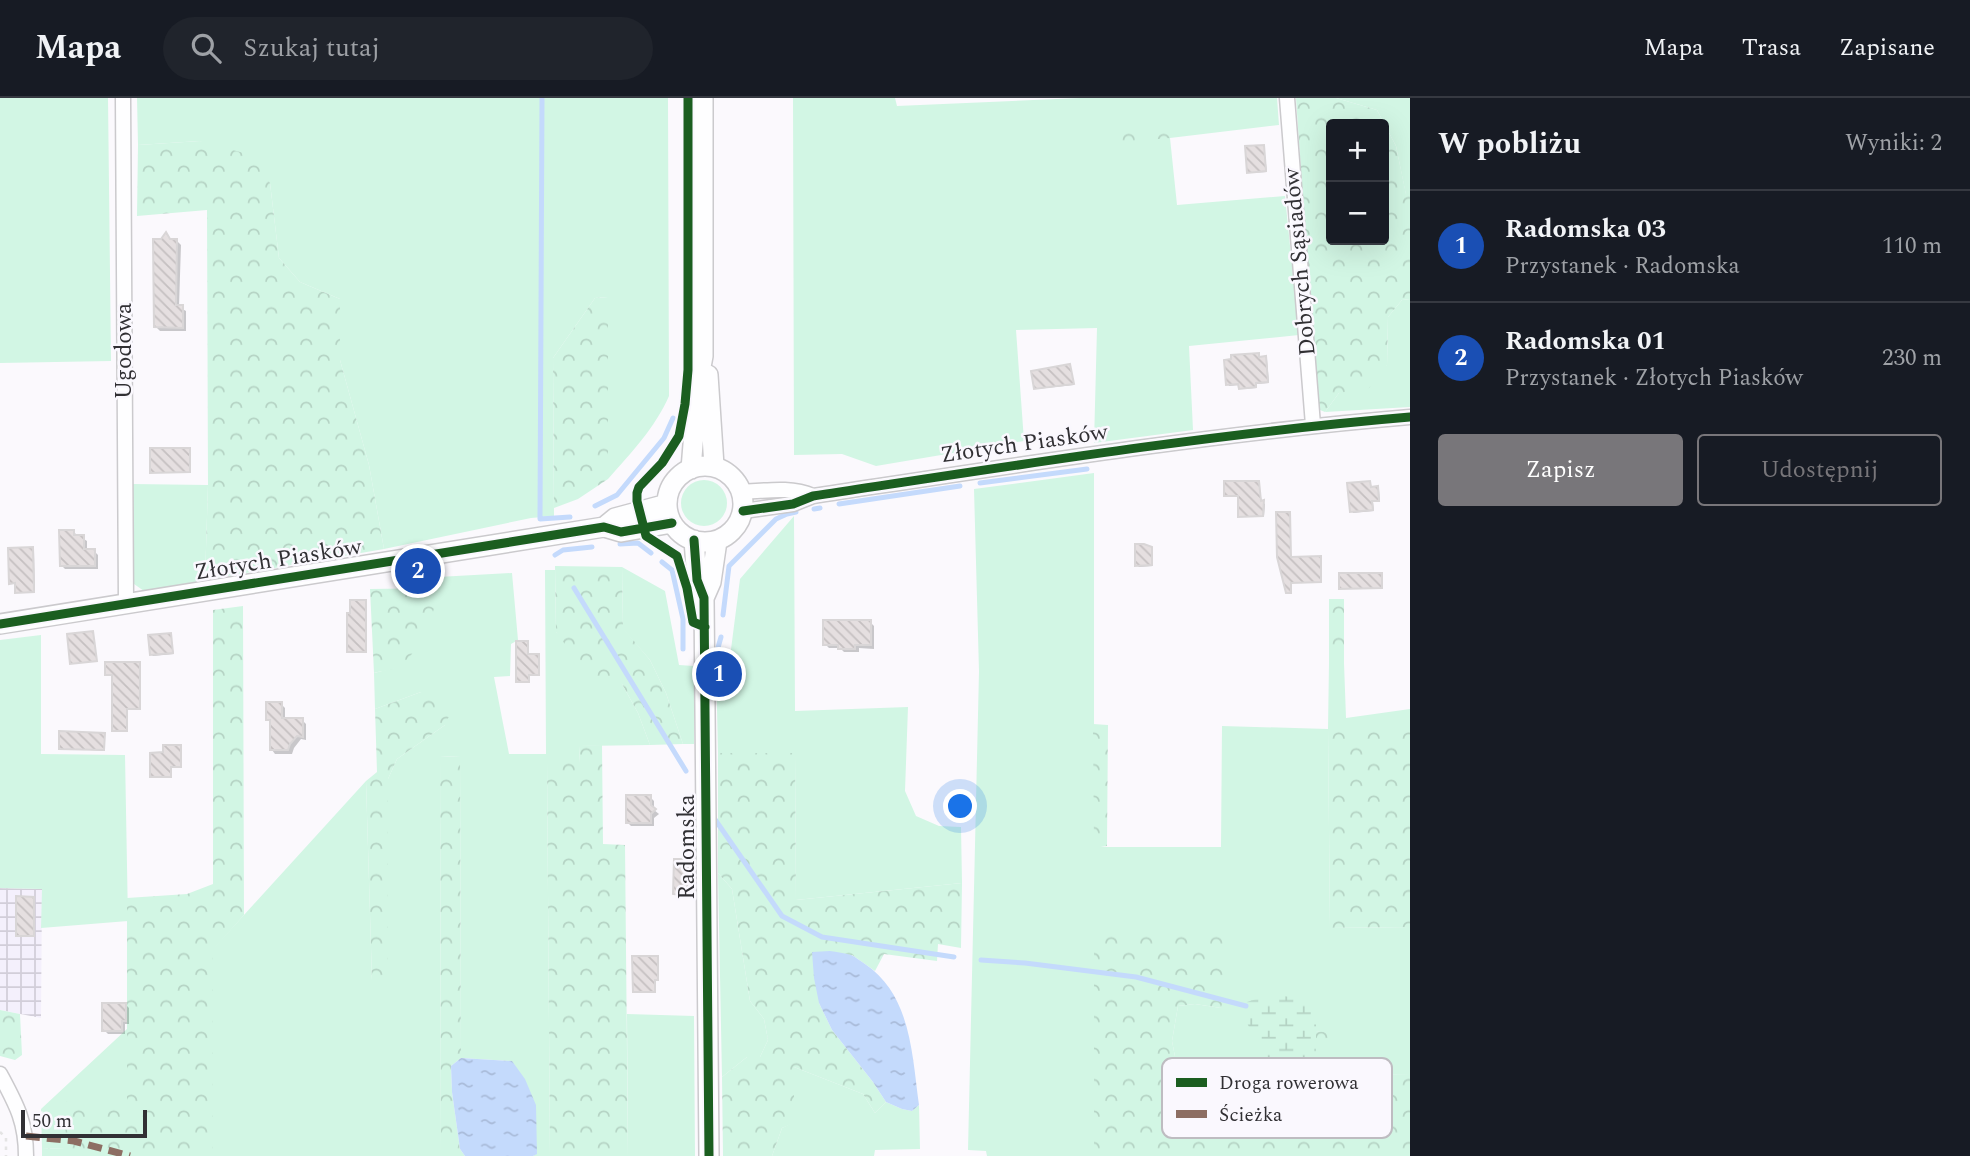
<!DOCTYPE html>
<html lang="pl">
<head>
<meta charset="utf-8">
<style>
	:root { --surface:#171b24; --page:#20242c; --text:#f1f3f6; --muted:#9ea1a6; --line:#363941; --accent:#78767a }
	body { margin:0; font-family:Spectral,serif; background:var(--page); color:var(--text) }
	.controls { position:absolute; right:21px; top:21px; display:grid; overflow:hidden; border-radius:7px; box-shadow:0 7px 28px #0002 }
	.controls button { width:63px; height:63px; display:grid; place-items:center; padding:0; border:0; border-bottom:2px solid var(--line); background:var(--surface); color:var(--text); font:35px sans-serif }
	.scale { position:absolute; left:21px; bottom:18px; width:126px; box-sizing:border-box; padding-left:7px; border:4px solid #313034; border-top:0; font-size:19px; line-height:24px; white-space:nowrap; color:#313034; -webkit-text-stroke:5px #faf8fe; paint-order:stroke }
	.you { position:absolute; left:961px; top:709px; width:24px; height:24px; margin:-18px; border:5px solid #fff; border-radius:50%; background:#1a73e8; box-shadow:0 0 0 10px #1a73e833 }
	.badge { display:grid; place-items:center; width:46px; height:46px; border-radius:50%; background:var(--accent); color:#fff; font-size:23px; font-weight:700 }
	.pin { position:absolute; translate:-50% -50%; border:4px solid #fff; box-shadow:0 2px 7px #0006 }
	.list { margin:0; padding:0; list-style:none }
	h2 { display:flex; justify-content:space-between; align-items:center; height:91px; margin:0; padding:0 28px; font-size:30px }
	h2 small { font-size:23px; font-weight:400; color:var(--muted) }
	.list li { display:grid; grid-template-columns:46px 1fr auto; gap:21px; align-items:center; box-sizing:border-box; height:112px; padding:0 28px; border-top:2px solid var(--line) }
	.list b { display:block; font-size:26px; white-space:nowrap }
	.list p { margin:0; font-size:23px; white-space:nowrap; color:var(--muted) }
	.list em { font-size:23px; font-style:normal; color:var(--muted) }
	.actions { display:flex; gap:14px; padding:21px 28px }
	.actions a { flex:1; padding:16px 0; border:2px solid var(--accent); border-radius:7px; text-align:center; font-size:24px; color:var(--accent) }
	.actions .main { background:var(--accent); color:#fff }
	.icon { flex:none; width:38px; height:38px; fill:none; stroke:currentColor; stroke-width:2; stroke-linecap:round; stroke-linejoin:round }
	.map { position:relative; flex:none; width:1410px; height:1058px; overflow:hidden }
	header { display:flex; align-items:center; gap:42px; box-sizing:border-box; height:98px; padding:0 35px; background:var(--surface); border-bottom:2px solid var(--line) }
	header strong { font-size:33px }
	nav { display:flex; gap:38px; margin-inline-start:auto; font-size:24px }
	.search { width:490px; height:63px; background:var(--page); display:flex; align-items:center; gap:18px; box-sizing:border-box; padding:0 24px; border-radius:38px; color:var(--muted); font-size:26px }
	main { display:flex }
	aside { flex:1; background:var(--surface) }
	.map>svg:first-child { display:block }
	.industrial { fill:url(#industrial-grid) }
	.grass { fill:#d2f6e4 }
	.forest { fill:url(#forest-crowns); fill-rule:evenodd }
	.wetland { fill:url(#wetland-marsh) }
	.water { fill:url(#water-ripples) }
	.shadow { fill:#0003 }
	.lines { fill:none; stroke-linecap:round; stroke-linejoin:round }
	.stream { stroke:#c4dafc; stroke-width:5 }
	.building { fill:url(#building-back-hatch); stroke:#d9d6d7; stroke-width:2 }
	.street-casing { stroke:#cbcacd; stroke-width:17 }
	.secondary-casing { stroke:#cbcacd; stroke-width:22 }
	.path { stroke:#e4e4e4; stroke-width:2.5; stroke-dasharray:3.5 5; stroke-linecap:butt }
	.street { stroke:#fefeff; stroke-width:14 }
	.secondary { stroke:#fefeff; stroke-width:19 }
	.quiet { stroke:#8d6e63; stroke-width:7; stroke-dasharray:14 7; stroke-linecap:butt }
	.cycleway-casing { stroke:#faf8fe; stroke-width:13 }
	.cycleway { stroke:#1b5e20; stroke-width:9 }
	.labels { text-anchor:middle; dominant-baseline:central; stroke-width:5; stroke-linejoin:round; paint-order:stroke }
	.street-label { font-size:23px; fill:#313034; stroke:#faf8fe }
	.key { fill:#faf8fe; stroke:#bebcc1; stroke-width:2 }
	.key-label { font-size:19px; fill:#313034 }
</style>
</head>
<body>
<header>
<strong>Mapa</strong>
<div class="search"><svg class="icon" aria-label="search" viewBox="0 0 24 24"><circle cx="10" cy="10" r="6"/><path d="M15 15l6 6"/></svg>Szukaj tutaj</div>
<nav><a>Mapa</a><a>Trasa</a><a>Zapisane</a></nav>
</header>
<main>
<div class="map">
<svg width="1410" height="1058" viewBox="0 0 1410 1058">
	<defs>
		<pattern id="industrial-grid" width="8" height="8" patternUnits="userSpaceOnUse" patternTransform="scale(1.75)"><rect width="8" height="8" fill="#f4f0fc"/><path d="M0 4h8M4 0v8" fill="none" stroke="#d2ced9"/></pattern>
		<pattern id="forest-crowns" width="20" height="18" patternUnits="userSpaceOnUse" patternTransform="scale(1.75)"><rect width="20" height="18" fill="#d2f6e4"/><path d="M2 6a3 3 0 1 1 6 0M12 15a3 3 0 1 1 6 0" fill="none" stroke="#b5d3c4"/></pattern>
		<pattern id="wetland-marsh" width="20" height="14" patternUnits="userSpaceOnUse" patternTransform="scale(1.75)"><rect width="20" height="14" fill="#d2f6e4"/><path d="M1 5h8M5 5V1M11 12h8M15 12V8" fill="none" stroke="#b5d3c4"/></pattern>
		<pattern id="water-ripples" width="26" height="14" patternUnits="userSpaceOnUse" patternTransform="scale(1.75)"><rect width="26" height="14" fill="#c4dafc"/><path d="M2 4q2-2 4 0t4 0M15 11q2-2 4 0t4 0" fill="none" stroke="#a9bbd9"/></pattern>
		<pattern id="building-back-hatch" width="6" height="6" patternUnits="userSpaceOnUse" patternTransform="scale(1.75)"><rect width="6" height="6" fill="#e5dfe0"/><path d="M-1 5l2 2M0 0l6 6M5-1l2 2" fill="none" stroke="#c5c0c1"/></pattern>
	</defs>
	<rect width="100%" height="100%" fill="#fbf9fd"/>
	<path class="industrial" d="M0,790l42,1 -1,129 -41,-8z"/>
	<path class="grass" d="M0,0h108l3,263 -111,2z
		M137,0h531l1,298c-14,32 -38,57 -61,83v-182l-13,1 -42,60 1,158 -23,2 -147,31 -15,-84 -29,-105v-61l-40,-17 -21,-24 -9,-75 -70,-42 -62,4z
		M793,0h102l2,8 183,-8h197l2,27 -109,13 7,67 108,-9 14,139 -110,11 4,84 -99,13 3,-115 -81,2 8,111 -148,25 -34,-12 -48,1z
		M1336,0h74v97h-4l-10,-49 -19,-36z
		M1410,201v108l-85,5 14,-19 48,-28 1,-48 14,-17z
		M1094,375v374h127l1,-121 106,3 1,-66h15l2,55 64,-9v20h-82l2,199 80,-1v147l-80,1 1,-41 -15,-3v-14l-41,63 14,8 -19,5 -77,-10 -16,-16 -5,-26 6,-35 17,-2 26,4 4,-80h-131v228h-107l-1,-5 -18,-1 11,-479 -5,-182z
		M681 405a23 23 0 1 1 46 0a23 23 0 1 1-46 0Z
		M132,386l76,1 -3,95 -61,11 -10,-7z
		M794,418l1,195 113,-4 -3,84 11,25 23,10 22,1 1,56 -166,17 -1,-147h-77l-2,-87 13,-1 11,-86z
		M622,469l43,24 14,74 15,1v78h-11l-17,-51 -16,-33 -27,-31z
		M545,472h10l1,62 66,52 16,29 12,32 -70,1 -1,17h-32l3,393h-17l4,-3 -25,-92 -51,-3 -1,-302 -20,1 1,399h-228v-207l153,-168 6,200h15l1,-202 9,-20 48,-34 -24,-33 -46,17 -1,-36 20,-5 45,-80 -1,-11 74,-4 6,67 -7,4 -1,32 -16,1 15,77h37z
		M41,537v119l84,1 3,166 -87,7 1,-39 -42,-1v-248z
		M718,775l14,16 18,112 14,18 4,21 -8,17h-13l-25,20z
		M627,916l67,2 1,140h-67z
		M128,930l-1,76 -62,45 -23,-1 -1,-39z
		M794,969l69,27 12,19 11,-11 16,7 10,2 7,-6 1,44 -45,1 -1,6h-102l10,-28 12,-6z"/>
	<path class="forest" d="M1296,0h40l41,12 19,36 10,48 4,1v104l-8,1 -14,17 -1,48 -18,23 -30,5 -14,19 -5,-2 -3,-5zM1331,26h53v116h-53z
		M1170,28v12l-69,6 1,-12z
		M200,43l51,14 19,28 9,75 21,24 40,17v61l29,105 15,84 -179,31 3,-95 -1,-275 -70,6 1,-71z
		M608,199v182l-30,20 -24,9 -1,-150 42,-60z
		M555,468l67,1 1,61 27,32 16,33 17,51 -33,1 -12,-32 -16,-29 -30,-3 -36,-49z
		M439,490c-6,28 -16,65 -44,80 -6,3 -15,3 -21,5l-4,-84z
		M1329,501h15v64h-15z
		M243,508l1,309 -31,35v206h-171v-8l23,1 1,-48 61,3v-206l60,-4 26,-10v-274z
		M421,594l21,4 8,18 -5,11 -48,34 -9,20v203l-16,-1 -6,-200 11,-9 -2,-63z
		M1093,626l15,1 -1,121 -13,2z
		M1328,631h82v198l-80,1z
		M602,647l1,99 22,1 3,311h-78l-3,-394 32,1 1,-17z
		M718,655h77l1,147 166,-17 -1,65 -23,-4 -1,17 -53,-7 -9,17 -23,-16 -33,48 13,27 41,52 13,20 -11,11 -12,-19 -69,-27v56l-12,5 -10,28h-49l-1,-79 25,-20h13l8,-17 -4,-21 -14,-18 -18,-112 -14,-16z
		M460,658l1,302 -10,8 1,26 8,57 5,7h-24l-1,-399z
		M1094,830h131l3,50 -7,30 -26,-4 -17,2 -6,35 5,26 17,16 76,10 19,-5 15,1 12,-11v-47l15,2v42l79,-1v82h-316z
		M0,912l20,4 2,41 -7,5 -15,-4z"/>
	<path class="wetland" d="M1271,896l31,5 14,18v61l-3,6 -9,5 -15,-1 -14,-8 -19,-37 -11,-25 2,-16z"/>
	<path class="water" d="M830,853c7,1 15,2 21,4 5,2 9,6 14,9 46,31 47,90 54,141l-7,6 -10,-2 -16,-7 -13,-20 -41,-52 -13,-27 -5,-25 -2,-26z
		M461,960l51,3 13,18 11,26 1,49 -4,2h-68l-5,-7 -8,-57 -1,-26z"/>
	<path class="shadow" d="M1264,48l3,26 -17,1 -1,-1z
		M162,143h15l4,4 -2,62 7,4v20h-26l-4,-4z
		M1258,257l2,3 7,1 2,24 -12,1v4l-15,1 -2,-4 -11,1 -1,-2z
		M1070,268l4,19 -37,4 -2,-1z
		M189,352l1,1v22h-37l-1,-1z
		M1258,384l4,20 3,2 -1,13h-23l-1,-20 -14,-1z
		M1370,385l1,6h8l1,13h-7l1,9 -21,2 -1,-2z
		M1290,416l1,1v44l29,-1 2,24 -31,1v11h-2l-2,-2z
		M73,434l14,9v10h7l4,4v14h-33l-4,-4z
		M32,451l2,1 1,43h-17l-1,-10h-6z
		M1151,451l1,2 1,15 -14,1 -2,-2z
		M1381,477l2,14h-41l-1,-1z
		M365,504l2,1v50h-17l-1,-2z
		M870,524l4,4v23l-15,-1v4h-15l-4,-4h-11l-4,-4z
		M170,537l4,19 -21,2 -2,-2z
		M527,544l2,14 11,1v19h-11l1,7h-11l-1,-2z
		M139,566l1,2 1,43 -13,1v22h-13l-2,-2 1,-54 -7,-2z
		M281,606l4,4v12h17l4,4v16l-5,-1 -7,9 -2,6h-17l-3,-4v-27l-5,-4z
		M104,636l1,17 -45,-3z
		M180,649l2,21h-10v10h-19l-2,-2 13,-22z
		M650,699l4,4v9l5,4 -5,4v8h-23l-4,-4z
		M688,763l1,1 -2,35 -12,-4z
		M657,860l2,22h-3v13h-20l-1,-2z
		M125,906l4,4v16h-4v10h-17l-4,-4z"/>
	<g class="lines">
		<path class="stream" d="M542,0l-2,421 30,-2
			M980,385l107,-14
			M839,406l121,-18
			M595,408l22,-11 47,-57 9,-20
			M814,411l6,-1
			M620,446l18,-1 13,10
			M555,457l8,-5 29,-3
			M662,464l10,8 11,49v30
			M574,490l112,183
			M723,517l6,-49 47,-47 11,-5 9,-2
			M717,553l4,-14
			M714,720l68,98 40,21 132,20
			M981,862l44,3 111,14 110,29"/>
	</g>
	<path class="building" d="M1264,47l2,26 -19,2 -2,-27z
		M166,134l4,7h7l-1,66h7v23l-29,-1 -1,-88h8z
		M1259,255v4l7,-1 2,26 -12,1v4l-17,2 -1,-5 -12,1 -2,-25 7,-1v-4z
		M1070,266l4,20 -40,5 -3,-18z
		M150,350h40v24l-40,1z
		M1224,383h35l2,20 3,-1 -1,16 -25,1v-21h-14z
		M1370,383l1,6 7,-1 1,15h-7l1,9 -23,2 -3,-29z
		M1276,414h14l1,45 30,-1v26l-30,1v10h-5l-9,-36z
		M59,432h15v5h10v14h11v17h-35z
		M1135,446h9l8,3v18l-17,1z
		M33,449l1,45 -19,1v-10l-6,1 -1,-36z
		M1339,475h43v15l-43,1z
		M350,502h16v52h-19v-39h3z
		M823,522h48v25h-16v4h-17v-4h-15z
		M93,533l4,30 -27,3 -3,-30z
		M171,535l2,20 -23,2 -2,-20z
		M516,543h12v13h11v21h-10v7h-13z
		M105,564h35v47h-13v22h-15v-56h-7z
		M266,604h16v16h21v19l-6,-1 -7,8 -2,6h-18v-30h-4z
		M59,633l46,2 -1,17 -45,-1z
		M163,647h18v22h-10v10h-21v-24l13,-1z
		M626,697h25v10l5,4 -5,5v9h-25z
		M674,761h14l-1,37 -14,-2z
		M16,798l18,1v39h-18z
		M632,858h26v24h-3v12h-22z
		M102,905h24v18h-4v10h-20z"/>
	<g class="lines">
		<defs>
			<path id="street" d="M123,0l3,505
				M1287,0l26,327
				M742,394c23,-1 48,-6 71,4
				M743,413l50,-7 20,-8c198,-30 397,-62 597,-79
				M0,976c16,30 26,47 26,82"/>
			<path id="secondary" d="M708,277l6,91
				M667 406a38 38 0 1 1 76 0a38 38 0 1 1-76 0Z
				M691,371l7,-86 5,-27v-258
				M604,429l11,-9 52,-14
				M694,442l3,40 7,18 5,558
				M704,500l7,-16 6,-41
				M0,526l604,-97 17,5 51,-9"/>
		</defs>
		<use href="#street" class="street-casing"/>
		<use href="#secondary" class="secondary-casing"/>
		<path class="path" d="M0,1034l6,6v18"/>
		<use href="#street" class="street"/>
		<use href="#secondary" class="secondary"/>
		<path class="quiet" d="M26,1038l48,5 56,15"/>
		<defs>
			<path id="cycleway" d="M688,0v272l-3,34 -6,32 -17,27 -23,24 -2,6v8l9,35 31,20 10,32 6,34 12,5
				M743,413l50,-7 20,-8c198,-30 397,-62 597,-79
				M694,442l3,40 7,18 5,558
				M0,526l604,-97 17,5 51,-9"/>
		</defs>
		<use href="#cycleway" class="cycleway-casing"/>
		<use href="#cycleway" class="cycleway"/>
	</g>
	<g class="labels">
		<g class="street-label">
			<text transform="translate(1300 164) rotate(-95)">Dobrych Sąsiadów</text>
			<text transform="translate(124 253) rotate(-90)">Ugodowa</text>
			<text transform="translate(1024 346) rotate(-8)">Złotych Piasków</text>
			<text transform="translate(278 462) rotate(-9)">Złotych Piasków</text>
			<text transform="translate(687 749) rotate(-90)">Radomska</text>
		</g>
	</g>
	<rect x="1162" y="960" width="230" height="80" rx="10" class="key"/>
	<rect x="1176" y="980" width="31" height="9" fill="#1b5e20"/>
	<rect x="1176" y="1012" width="31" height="8" fill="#8d6e63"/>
	<g class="key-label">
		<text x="1219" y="991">Droga rowerowa</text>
		<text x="1219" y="1023">Ścieżka</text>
	</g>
</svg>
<div class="controls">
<button>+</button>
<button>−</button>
</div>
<div class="scale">50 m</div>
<div class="you"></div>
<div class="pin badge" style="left:719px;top:576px;background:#1a4fb4">1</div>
<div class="pin badge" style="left:418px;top:473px;background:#1a4fb4">2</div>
</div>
<aside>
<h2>W pobliżu<small>Wyniki: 2</small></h2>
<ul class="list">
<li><span class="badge" style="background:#1a4fb4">1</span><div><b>Radomska 03</b><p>Przystanek · Radomska</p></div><em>110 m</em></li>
<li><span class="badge" style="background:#1a4fb4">2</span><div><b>Radomska 01</b><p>Przystanek · Złotych Piasków</p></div><em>230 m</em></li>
</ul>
<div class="actions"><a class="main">Zapisz</a><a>Udostępnij</a></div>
</aside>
</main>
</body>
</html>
